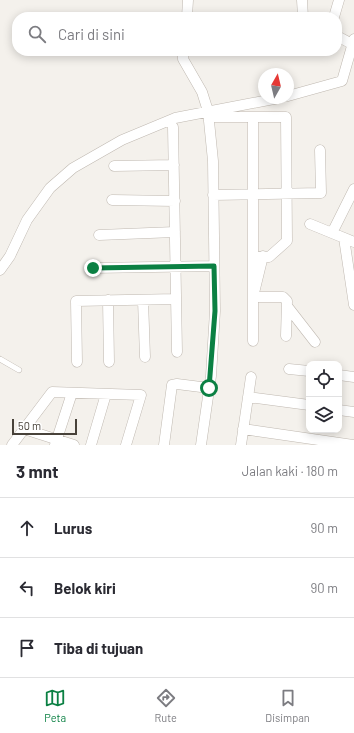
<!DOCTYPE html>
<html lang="id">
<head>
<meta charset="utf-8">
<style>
	:root { --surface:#fff; --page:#f2f2f3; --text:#2b2b33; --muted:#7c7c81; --line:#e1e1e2; --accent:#0b8043 }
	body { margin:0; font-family:Barlow,sans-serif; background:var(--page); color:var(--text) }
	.controls { position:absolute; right:12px; bottom:12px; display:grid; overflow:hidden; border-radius:8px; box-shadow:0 2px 10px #0003 }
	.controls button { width:36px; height:36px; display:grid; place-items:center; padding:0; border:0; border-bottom:1px solid var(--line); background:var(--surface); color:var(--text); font:20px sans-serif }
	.compass { position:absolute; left:258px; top:68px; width:36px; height:36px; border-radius:50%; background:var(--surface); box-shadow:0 2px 10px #0003; rotate:8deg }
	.scale { position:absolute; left:12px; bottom:10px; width:65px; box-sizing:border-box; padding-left:4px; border:2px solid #48423a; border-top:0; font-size:11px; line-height:14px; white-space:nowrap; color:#48423a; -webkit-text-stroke:3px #fff; paint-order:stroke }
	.stop { position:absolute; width:12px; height:12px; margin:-9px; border:3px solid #0b8043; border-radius:50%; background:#fff }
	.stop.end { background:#0b8043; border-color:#fff; box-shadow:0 1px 4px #0008 }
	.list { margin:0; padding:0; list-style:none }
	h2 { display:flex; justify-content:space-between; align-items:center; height:52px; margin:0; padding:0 16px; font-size:17px }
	h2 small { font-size:13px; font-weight:400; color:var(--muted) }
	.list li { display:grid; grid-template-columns:26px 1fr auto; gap:12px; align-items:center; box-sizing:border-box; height:60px; padding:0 16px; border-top:1px solid var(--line) }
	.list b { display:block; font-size:15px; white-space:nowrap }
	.list em { font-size:13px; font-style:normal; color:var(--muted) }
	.icon { flex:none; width:22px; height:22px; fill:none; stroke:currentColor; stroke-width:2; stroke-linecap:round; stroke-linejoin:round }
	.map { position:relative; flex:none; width:354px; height:445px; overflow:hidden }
	.search { position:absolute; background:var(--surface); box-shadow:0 2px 10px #0003; left:12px; right:12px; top:12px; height:44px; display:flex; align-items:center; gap:10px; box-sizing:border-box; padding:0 14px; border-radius:16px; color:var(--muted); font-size:15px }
	.sheet { height:232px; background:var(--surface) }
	nav { display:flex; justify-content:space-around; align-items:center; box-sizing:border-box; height:56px; border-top:1px solid var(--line); background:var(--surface); font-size:11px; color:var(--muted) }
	nav a { display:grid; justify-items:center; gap:2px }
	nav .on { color:var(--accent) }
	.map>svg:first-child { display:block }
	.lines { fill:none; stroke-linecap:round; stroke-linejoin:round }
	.service-casing { stroke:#bfb8b0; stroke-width:6 }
	.minor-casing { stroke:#bfb8b0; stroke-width:11 }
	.service { stroke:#fff; stroke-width:5 }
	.minor { stroke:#fff; stroke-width:10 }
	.route { stroke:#0b8043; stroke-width:5 }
</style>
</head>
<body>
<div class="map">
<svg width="354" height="445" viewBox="0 0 354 445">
	<rect width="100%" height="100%" fill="#f4f1ec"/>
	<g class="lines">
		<defs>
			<path id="service" d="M0,359l19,11"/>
			<path id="minor" d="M302,0l1,17
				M187,17l1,-17
				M334,17l5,-17
				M337,36l15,8
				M183,51v8l19,33 6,19 5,50 2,150 -4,65 -10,69
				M288,96l54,-15 12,-42
				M209,117h77l1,124 -18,16 -16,-1
				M253,117v224
				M173,127l4,225
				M114,166l60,-1
				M354,189l-22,44 22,9
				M213,195l108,-2 -1,-43
				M112,200l63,1
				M310,224l22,9
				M99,235l76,-3
				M344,238l10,67
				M263,256l-10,41h30l4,4 -1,35
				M93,268l121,-2
				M0,270l10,-14 17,-36 23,-32 23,-20 49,-28 53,-22 104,-20
				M108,300l1,62
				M143,300l2,57
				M287,306l28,36
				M77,362l-1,-61 100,-2
				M289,369l20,2
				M339,375l15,2
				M248,397l61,8
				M339,410l15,2
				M24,429l50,16
				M243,429l110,16
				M12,445l40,-53 89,3 -15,50
				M55,445l17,-52
				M91,445l15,-51
				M164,445l8,-60 5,-1 32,4
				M241,445l10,-68"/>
		</defs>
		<use href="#service" class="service-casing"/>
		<use href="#minor" class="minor-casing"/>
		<use href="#service" class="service"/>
		<use href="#minor" class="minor"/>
	</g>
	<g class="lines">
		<path class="route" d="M93,268l121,-2 1,45 -6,77"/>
	</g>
</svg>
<div class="controls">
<button><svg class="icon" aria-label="locate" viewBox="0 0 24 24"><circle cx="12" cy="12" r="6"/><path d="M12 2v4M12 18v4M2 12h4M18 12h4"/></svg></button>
<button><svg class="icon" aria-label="layers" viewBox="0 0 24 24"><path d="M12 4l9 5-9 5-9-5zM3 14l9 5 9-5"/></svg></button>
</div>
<svg class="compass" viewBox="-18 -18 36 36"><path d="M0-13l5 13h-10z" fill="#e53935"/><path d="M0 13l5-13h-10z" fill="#7c7c81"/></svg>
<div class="scale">50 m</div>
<div class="stop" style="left:209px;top:388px"></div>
<div class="stop end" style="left:93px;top:268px"></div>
<div class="search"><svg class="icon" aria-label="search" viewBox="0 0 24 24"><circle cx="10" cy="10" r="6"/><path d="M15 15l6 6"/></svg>Cari di sini</div>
</div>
<section class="sheet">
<h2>3 mnt<small>Jalan kaki · 180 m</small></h2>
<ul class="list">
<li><svg class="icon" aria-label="ahead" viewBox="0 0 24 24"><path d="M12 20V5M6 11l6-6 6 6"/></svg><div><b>Lurus</b></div><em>90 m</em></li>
<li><svg class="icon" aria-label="left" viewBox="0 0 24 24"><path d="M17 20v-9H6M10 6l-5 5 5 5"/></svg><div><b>Belok kiri</b></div><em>90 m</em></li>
<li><svg class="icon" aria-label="arrive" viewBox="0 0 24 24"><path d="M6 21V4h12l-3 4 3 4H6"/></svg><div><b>Tiba di tujuan</b></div></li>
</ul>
</section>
<nav>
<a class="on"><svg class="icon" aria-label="map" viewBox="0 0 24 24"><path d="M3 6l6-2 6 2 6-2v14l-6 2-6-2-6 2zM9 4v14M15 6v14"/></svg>Peta</a>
<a><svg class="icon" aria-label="directions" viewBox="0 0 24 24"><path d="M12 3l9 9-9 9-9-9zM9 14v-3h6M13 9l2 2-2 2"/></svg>Rute</a>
<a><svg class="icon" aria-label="saved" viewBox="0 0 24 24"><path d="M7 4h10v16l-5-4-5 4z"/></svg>Disimpan</a>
</nav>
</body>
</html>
